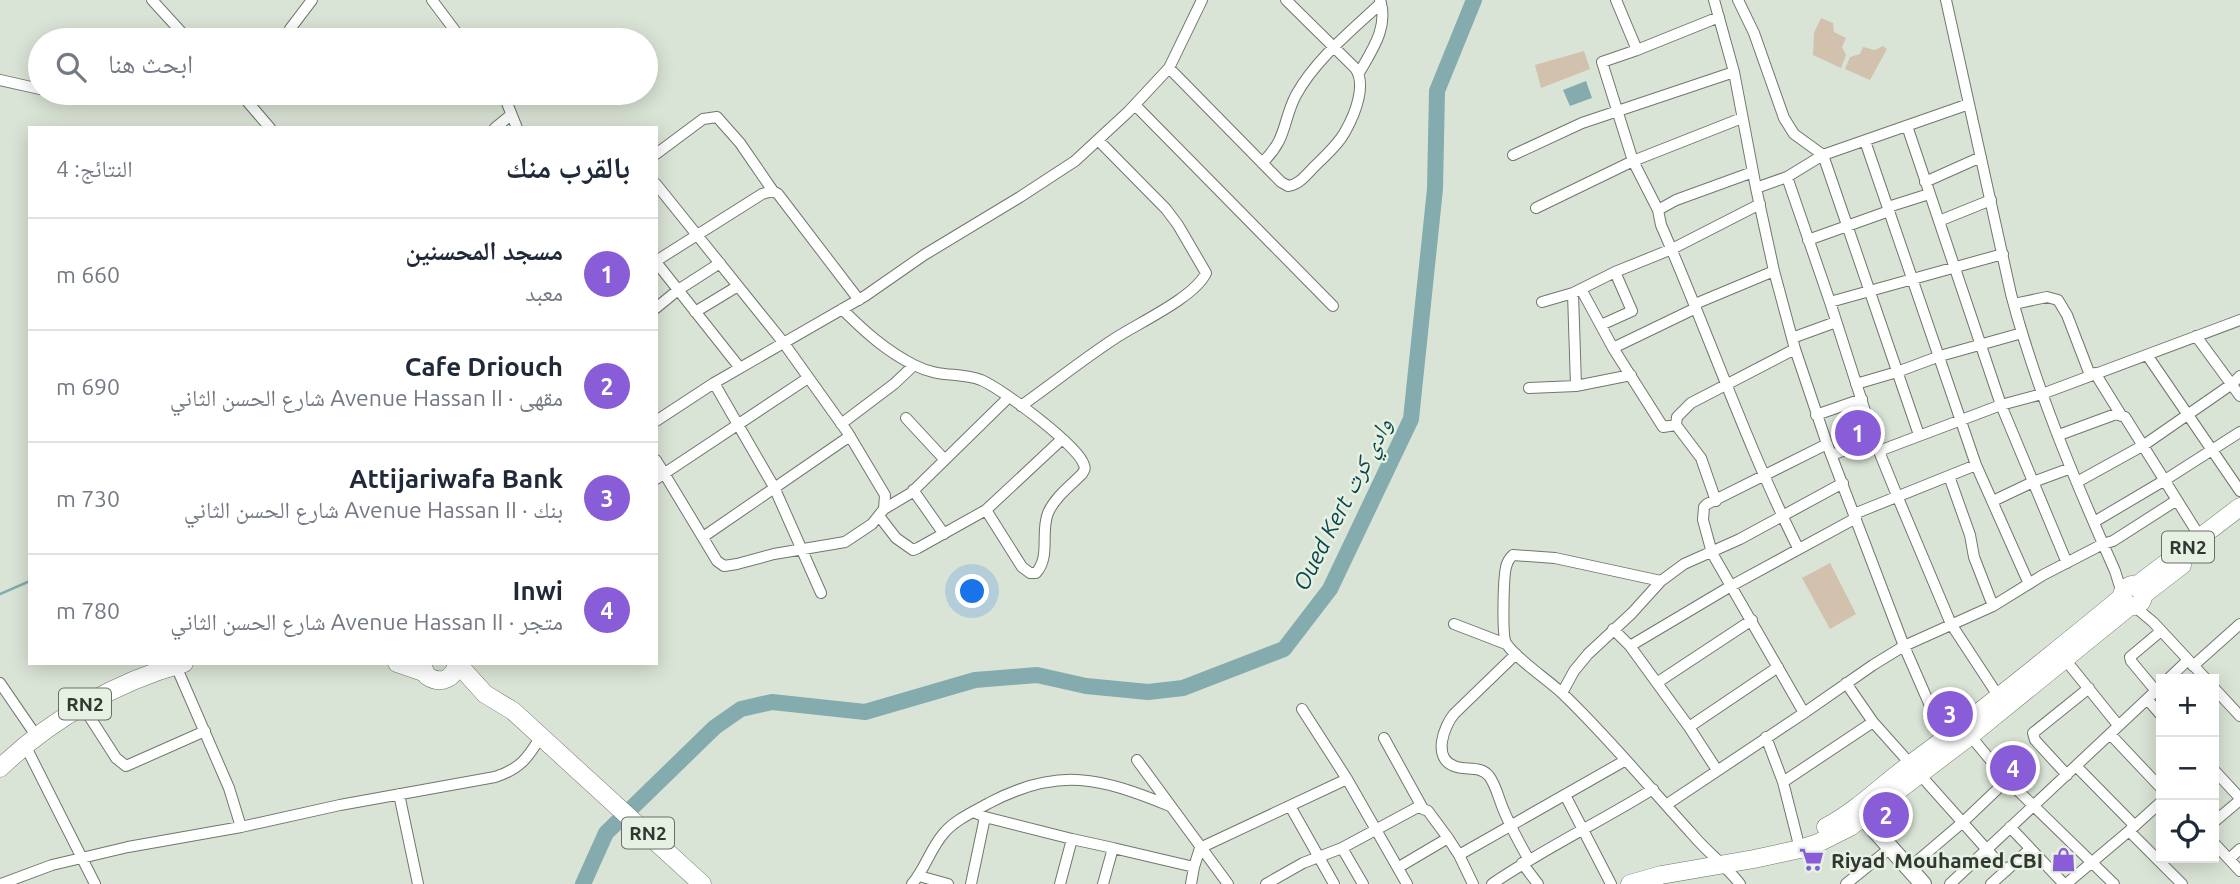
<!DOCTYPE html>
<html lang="ar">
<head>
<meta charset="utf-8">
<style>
	:root { --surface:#fff; --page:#f6f6f7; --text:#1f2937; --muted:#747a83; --line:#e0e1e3; --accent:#895dd7 }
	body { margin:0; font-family:Ubuntu,"Noto Naskh Arabic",sans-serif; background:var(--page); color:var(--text); direction:rtl }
	.controls { position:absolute; right:21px; bottom:21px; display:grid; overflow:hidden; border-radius:0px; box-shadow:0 4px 18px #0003 }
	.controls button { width:63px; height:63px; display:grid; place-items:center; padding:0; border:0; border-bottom:2px solid var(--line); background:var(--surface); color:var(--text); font:35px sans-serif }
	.you { position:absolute; left:973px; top:592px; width:24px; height:24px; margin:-18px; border:5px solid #fff; border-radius:50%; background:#1a73e8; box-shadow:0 0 0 10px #1a73e833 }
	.badge { display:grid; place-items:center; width:46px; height:46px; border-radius:50%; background:var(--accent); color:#fff; font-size:23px; font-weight:700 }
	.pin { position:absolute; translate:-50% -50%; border:4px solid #fff; box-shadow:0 2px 7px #0006 }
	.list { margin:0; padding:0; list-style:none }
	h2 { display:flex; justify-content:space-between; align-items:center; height:91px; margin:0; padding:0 28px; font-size:30px }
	h2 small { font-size:23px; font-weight:400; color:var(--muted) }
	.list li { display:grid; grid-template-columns:46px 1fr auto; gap:21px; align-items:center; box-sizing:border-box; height:112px; padding:0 28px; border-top:2px solid var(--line) }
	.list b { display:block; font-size:26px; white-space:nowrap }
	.list p { margin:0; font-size:23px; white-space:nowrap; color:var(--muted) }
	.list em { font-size:23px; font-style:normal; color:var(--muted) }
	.icon { flex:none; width:38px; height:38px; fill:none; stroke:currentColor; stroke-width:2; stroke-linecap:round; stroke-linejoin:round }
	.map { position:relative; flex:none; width:2240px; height:884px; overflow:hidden; direction:ltr }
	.search { position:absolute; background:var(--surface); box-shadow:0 4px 18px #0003; left:28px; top:28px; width:630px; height:77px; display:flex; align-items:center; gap:18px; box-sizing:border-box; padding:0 24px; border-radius:38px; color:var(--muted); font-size:26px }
	.panel { position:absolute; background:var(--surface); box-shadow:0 4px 18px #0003; left:28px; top:126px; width:630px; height:539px; border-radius:0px; direction:rtl }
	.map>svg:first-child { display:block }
	.green { fill:#d1c1ad }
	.water { fill:#84abae }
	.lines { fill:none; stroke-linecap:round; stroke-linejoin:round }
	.stream { stroke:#84abae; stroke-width:2.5 }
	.river { stroke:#84abae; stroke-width:16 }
	.street-casing { stroke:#6f786b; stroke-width:12 }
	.secondary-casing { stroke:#6f786b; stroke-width:18 }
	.primary-casing { stroke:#6f786b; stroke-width:19 }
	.street { stroke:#fff; stroke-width:10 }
	.secondary { stroke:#fff; stroke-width:16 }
	.primary { stroke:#fff; stroke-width:18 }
	.labels { text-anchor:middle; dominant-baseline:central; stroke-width:5; stroke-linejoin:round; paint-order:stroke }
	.shield { fill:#e7f1e3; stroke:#696f66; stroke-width:2 }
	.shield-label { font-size:19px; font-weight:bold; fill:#333731 }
	.poi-label { font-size:21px; font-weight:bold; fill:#333731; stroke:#e7f1e3; text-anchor:start }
	.water-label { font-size:23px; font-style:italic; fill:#0a484c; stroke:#e7f1e3 }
</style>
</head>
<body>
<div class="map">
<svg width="2240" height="884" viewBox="0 0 2240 884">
	<rect width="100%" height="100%" fill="#dae4d6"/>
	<path class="green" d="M1821,18l12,5 1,9 12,6 -4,9 4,8 -5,13 -28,-13 1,-22z
		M1883,46l4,3 -17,31 -25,-11 5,-12 10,-3 3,-7 12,3z
		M1584,51l6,18 -49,19 -6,-23z
		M1830,563l26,51 -26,15 -28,-51z"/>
	<path class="water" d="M1586,81l6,17 -22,8 -7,-16z"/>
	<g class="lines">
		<path class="stream" d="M0,594l30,-13"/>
		<path class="river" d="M583,884l23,-51 109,-106 26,-18 31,-7 93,10 110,-32 62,-5 49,11 62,6 35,-4 101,-39 46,-60 81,-170 24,-230 2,-98 37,-91"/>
		<defs>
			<path id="street" d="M152,0l32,35 7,5
				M432,0l30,40
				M1616,0l21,50
				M1714,0l20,72 22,116 18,83 21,78 32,95 77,202 41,94
				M1738,0l16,33 30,85 10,16 29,21 96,280
				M1946,0l65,294c25,95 64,187 104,277l7,22
				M1719,17l-82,33 -35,12 31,99 25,49 3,15c47,107 85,219 137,323
				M290,29l22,-29
				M1169,68l112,114 7,4c11,-1 18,-11 26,-19 11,-11 25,-23 32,-37 9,-16 21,-46 9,-62l-69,-68
				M1359,73c13,-23 30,-46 21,-73
				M0,80l40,9
				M240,93l30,35
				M503,93l14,35
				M1135,105l198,201
				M1907,126l94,279 66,158
				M495,128l16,-13
				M1865,141l111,324 53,119
				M656,154l47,-35 14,-2 23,26 33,48
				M1513,155l69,-32 152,-51
				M1262,163c26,-25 20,-41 34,-68 20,-36 55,-64 85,-92
				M1787,177l43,125 44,137 24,59 53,126 48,73
				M1925,182l56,-25
				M656,184l127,158 65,91 37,62 -1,14 -12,15 -27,18 -71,12 -37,10 -13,2 -7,-5 -61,-101
				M1756,188l31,-11 36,-22 146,-51
				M1888,207l41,-13
				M1536,208l97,-47 109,-43
				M1658,210l18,-10 77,-28
				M1939,221l52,-21
				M1808,240l81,-29
				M656,261l106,-67 11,-3 5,3 81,106
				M656,262l84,106
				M1581,289l32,59 50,79 13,-2
				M1573,293l3,93
				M1542,302l31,-9 42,-21 57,-23 88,-45
				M1830,302l173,-48
				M1695,304l79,-33
				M2014,304l33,-7 11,3 9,15 23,60
				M656,308l22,-18 42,-27
				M842,309c22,22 44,42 72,56 25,13 45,7 67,15 20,8 98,66 103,85 2,5 0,5 -2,9 -12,12 -27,23 -34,39 -8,20 3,43 -12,60h-6l-8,-6 -36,-57
				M695,312l43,-26
				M1601,325l31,-14 -17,-39
				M2196,336l44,60
				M1792,338l44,-16
				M1613,348l83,-40
				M2147,355l93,136
				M2095,373l26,42
				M714,383l60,104 47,106
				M1856,384l41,-12 43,-16 82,-23
				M1529,388l47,-2 55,-11
				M1021,406c31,-22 61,-46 93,-67 24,-16 80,-41 92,-66l-28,-48 -12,-16 -68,-69
				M1816,415l46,-16
				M906,418l38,41
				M656,421l58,-38 151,-87 59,-41 96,-58 55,-36 53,-49 41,-44 33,-68
				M841,424l53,-40 20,-19
				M2059,435l57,-21 9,3 75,120
				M1879,451l122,-46 41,-11 198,-74
				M1832,455l42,-16
				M1949,476l21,59 4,22 19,49
				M656,479l152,-101
				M2077,482l67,-37 88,-61 8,-8
				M913,490l31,44
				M1716,501l-15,-43 -25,-33 1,-8 14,-14 104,-54
				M1993,501l40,-19 38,-14
				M884,509l27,-16 98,-96
				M1854,514l122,-49
				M879,516l17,22 17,12 5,-2 68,-38 76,-71
				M2094,522l71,-42 75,-48
				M703,537l147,-101
				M1661,581l-106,-23 -42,-3c-3,3 -5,5 -6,9 -4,8 -5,72 -1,79 8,14 42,37 56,50 46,44 87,94 130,141 15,18 33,31 48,50
				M2135,607l18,15 53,57
				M1454,624l52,20
				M1613,629l17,17 101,-60 125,-68
				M1630,646l59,81 28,43
				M1516,654l-62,60c-10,12 -22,44 0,52 11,5 26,-1 35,10 7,9 10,24 15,35 7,17 16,33 25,49
				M2063,657l55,68
				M176,666l53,122 12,39
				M2193,666l47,-42
				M2168,679l20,-19
				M1658,682l94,-62
				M0,683l37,54
				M1846,683l27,39 133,149
				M2214,688l26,28
				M2156,691l-25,-30 -1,-4 31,-26
				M1562,693l12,-22 14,-17 44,-41 29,-32 23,-17 56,-25 103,-56
				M2147,699l14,16
				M82,705l34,53 10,8 79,-35
				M1302,709l45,70 60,105
				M1804,713l-92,-160 -9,-33 1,-13 3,-3 120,-60
				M1689,727l89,-60
				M1968,733l39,47 107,104
				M2110,734l51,54
				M1766,737l17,45 17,67
				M1384,738l38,69
				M25,745l70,139
				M1137,760l91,124
				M2076,766l59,60
				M2214,770l26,28
				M2067,775l-32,-35 -2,-7 56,-45
				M1783,782l90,-60
				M399,794l19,90
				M1565,795l46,89
				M1666,805l138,-92 69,-48 31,-19 89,-40 50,-31 60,-31 10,-3 64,-41
				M1290,806l44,78
				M973,812l12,5 87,22 -12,45
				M2214,822l26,-22
				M2010,827l54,57
				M2129,831l53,53
				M1072,839l41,9
				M2214,843l26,28
				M1342,848l21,36
				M1459,855l167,-95
				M2229,859l11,-10
				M1522,863l16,21
				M1399,867l49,-29 11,17 14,29
				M1909,868l54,-46 44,-42
				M919,876l29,8
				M1,884l51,-19 76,-18 113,-20 99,-22 155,-28c25,-8 33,-19 46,-41
				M912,884c13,-15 18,-35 32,-51 11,-13 29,-21 45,-30 70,-37 112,-25 181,3
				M971,884l14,-67
				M1103,884l10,-36 81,19 6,-19 147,-69
				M1191,884l3,-17
				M1266,884l37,-21 39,-15 76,-41 10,4 20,27
				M1492,884c51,-35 108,-62 161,-95
				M1846,884l43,-35
				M1950,884l211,-198
				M1991,884l39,-35
				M2066,884l63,-53 32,-29"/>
			<path id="secondary" d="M1855,808l68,76"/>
			<path id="primary" d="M2136,586l104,-79
				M2143,595l39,-30
				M397,663l26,9
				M421,663l6,13c14,9 27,3 30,-13
				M457,663l28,31 28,17 189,173
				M0,768c51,-49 116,-86 184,-105
				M1826,827c32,-17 57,-43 86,-64 72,-53 141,-109 210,-166
				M1630,884l31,-9 93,-16 46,-10 18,-6 32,-16 120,-91 160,-130c9,1 15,-5 12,-15l-10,-6c-7,2 -11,7 -10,15l8,6"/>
		</defs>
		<use href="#street" class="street-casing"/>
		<use href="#secondary" class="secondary-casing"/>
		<use href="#primary" class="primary-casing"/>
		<use href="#street" class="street"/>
		<use href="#secondary" class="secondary"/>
		<use href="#primary" class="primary"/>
	</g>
	<defs>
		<symbol id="supermarket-bare" viewBox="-9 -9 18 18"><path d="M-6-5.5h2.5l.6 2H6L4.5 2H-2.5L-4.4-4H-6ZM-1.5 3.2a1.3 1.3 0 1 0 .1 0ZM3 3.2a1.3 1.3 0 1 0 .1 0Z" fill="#895dd7" stroke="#e7f1e3" stroke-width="2.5" paint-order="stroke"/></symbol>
		<symbol id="shop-bare" viewBox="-9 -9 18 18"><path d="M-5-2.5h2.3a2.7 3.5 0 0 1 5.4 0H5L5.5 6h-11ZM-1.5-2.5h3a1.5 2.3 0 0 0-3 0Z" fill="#895dd7" stroke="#e7f1e3" stroke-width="2.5" paint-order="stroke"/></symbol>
	</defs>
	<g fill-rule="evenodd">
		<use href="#supermarket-bare" x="1794" y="842" width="35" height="35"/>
		<use href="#shop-bare" x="2046" y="842" width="35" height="35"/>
	</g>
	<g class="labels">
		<g class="shield">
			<rect x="2162" y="531.5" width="52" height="31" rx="5"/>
			<rect x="59" y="688.5" width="52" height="31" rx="5"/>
			<rect x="622" y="817.5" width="52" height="31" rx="5"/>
		</g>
		<g class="shield-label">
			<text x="2188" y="547">RN2</text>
			<text x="85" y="704">RN2</text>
			<text x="648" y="833">RN2</text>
		</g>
		<g class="poi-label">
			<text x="1831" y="860">Riyad</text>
			<text x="2043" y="860" text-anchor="end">Mouhamed CBI</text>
		</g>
		<g class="water-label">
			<text transform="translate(1342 504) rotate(-63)">Oued Kert وادي كرت</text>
		</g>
	</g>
</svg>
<div class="controls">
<button>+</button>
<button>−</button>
<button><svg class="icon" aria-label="locate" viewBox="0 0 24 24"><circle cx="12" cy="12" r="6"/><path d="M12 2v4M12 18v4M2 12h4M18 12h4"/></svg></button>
</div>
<div class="you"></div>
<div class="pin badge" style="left:1858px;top:433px">1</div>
<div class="pin badge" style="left:1886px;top:815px">2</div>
<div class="pin badge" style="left:1950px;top:714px">3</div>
<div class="pin badge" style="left:2013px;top:768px">4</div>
<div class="search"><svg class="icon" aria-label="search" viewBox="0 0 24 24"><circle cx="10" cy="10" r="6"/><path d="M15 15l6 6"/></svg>ابحث هنا</div>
<section class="panel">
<h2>بالقرب منك<small>النتائج: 4</small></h2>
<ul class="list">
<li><span class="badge">1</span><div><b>مسجد المحسنين</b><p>معبد</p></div><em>660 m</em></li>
<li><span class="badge">2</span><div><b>Cafe Driouch</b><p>مقهى · Avenue Hassan II شارع الحسن الثاني</p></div><em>690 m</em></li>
<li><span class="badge">3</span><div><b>Attijariwafa Bank</b><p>بنك · Avenue Hassan II شارع الحسن الثاني</p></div><em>730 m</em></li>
<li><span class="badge">4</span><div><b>Inwi</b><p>متجر · Avenue Hassan II شارع الحسن الثاني</p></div><em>780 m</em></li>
</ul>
</section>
</div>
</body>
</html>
